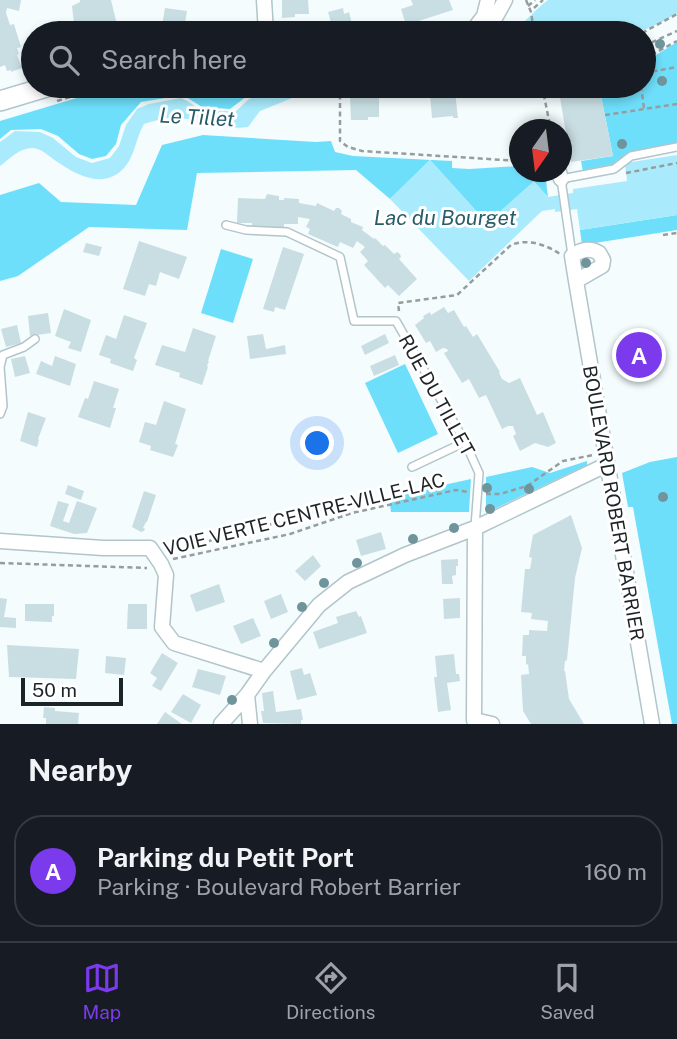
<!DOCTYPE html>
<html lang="en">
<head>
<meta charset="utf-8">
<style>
	:root { --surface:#171b24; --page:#242831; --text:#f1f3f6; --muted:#9ea1a6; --line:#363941; --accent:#7c3aed }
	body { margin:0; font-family:"Public Sans",sans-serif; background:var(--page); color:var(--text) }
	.compass { position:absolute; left:509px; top:119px; width:63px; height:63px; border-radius:50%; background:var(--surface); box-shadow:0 4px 10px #0003; rotate:194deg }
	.scale { position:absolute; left:21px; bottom:18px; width:102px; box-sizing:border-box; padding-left:7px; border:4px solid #1d2427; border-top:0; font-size:19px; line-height:24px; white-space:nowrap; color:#1d2427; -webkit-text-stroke:5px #fff; paint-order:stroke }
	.you { position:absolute; left:318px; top:444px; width:24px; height:24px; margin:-18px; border:5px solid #fff; border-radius:50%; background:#1a73e8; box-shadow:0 0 0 10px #1a73e833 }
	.badge { display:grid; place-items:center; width:46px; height:46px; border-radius:50%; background:var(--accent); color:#fff; font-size:23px; font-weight:700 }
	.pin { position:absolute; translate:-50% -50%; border:4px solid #fff; box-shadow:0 2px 7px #0006 }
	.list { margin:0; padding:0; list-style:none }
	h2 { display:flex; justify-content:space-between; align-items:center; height:91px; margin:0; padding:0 28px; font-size:30px }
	h2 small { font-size:23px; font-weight:400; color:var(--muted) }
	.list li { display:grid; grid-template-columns:46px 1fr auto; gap:21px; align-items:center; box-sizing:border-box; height:112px; margin:0 14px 14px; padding:0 14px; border:2px solid var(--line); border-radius:28px }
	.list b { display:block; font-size:26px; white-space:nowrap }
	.list p { margin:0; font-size:23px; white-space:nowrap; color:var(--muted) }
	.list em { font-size:23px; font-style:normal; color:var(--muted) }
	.icon { flex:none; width:38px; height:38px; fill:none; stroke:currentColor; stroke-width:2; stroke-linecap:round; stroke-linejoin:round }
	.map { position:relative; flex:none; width:677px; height:724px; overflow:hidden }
	.search { position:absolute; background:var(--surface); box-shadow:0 4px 10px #0003; left:21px; right:21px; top:21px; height:77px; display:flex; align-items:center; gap:18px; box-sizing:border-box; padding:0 24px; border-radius:38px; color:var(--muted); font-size:26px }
	.sheet { height:217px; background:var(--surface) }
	nav { display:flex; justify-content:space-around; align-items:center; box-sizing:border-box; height:98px; border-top:2px solid var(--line); background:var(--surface); font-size:19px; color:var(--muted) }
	nav a { display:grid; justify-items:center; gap:4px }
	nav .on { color:var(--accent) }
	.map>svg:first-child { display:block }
	.green { fill:#6edffb }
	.water { fill:#a9ebfc }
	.building { fill:#c9dee3 }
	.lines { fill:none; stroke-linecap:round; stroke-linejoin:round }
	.service-casing { stroke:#b1c5ca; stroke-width:10 }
	.minor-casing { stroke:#b1c5ca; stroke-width:17 }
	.tertiary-casing { stroke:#b1c5ca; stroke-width:22 }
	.path { stroke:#959d9f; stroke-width:2.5; stroke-dasharray:5 3.5; stroke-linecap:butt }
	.service { stroke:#fff; stroke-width:7 }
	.minor { stroke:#fff; stroke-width:14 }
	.tertiary { stroke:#fff; stroke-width:19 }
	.tree { fill:#6f949c }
	.labels { text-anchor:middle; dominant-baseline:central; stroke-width:6; stroke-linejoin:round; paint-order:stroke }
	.street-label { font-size:19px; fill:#1d2427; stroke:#fff }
	.water-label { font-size:21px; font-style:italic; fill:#285c68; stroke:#fff }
</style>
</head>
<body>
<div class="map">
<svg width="677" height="724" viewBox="0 0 677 724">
	<rect width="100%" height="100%" fill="#f4fcfe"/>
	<path class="green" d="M677,42v103l-52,10 -12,11 -30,6 -2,-11 32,-5 -14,-70h45v-20l4,-6z
		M146,86h133l-28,7 -21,16 -28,-2 -19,-12 -42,7 -20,23 -5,19 -10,12 -14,3 -13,-5 -21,-18 -17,-7 -30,1 -11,9v-18l100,-30z
		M203,135l113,7 15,-1 4,11 18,4 99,5v7l17,1 50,-3 1,6h25l3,25 -14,-15 -47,41 -57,-63 -40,39 -34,-29 -159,3 -10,57 -98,-3 -71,49 -18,5v-86l39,-12 22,19 75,3 26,-60z
		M677,215v15l-95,15 -2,-15z
		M221,249l32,10 -20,64 -32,-10z
		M405,364l33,70 -40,19 -33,-70z
		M677,457v267h-5l-39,-217h-5l-6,-34 28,-11z
		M587,461v4l-101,48v-36l46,-10 18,6z
		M471,479l-2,33h-78l-2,-15z"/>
	<path class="water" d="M548,0h129v13l-17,10 -23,10h-126c14,-10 23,-23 37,-33z
		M286,86h36l-62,25 -12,16c-20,3 -40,-5 -60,-8 -14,-2 -30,0 -44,5 -8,13 -9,32 -20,44 -20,22 -48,7 -68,-7 -8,-5 -13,-12 -23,-13 -14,0 -22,10 -33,18v-24l15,-11 25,1 13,6 23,19 16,6 18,-5 9,-12 7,-21 11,-16 12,-5 32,-6 8,4 13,9h34l13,-12z
		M677,155v60l-97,15 -3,-21 -22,3v-3l-13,2 -73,70 -79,-82 40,-39 57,63 47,-42 14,16 25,-4v-4l54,-8 -2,-18z"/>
	<path class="building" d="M0,0h21l-2,11 -12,-3 -1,5 4,12 4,-1 7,23 -4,1 2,6 -2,1 5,13 -11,4v-2l-4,1 -2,-6 -5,2z
		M80,0h31l8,33h-44l-3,-27 8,-4z
		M282,0h26l1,14h-14v3l-13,1z
		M411,0h38l4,10 -47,15 -5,-16 12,-4z
		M165,8l22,3 -3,18 -22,-3z
		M343,8l1,6 5,-2 5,20 -20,1 -6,-21z
		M558,86h41l14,70 -42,6z
		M455,92l3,26h-5v-2l-21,2 -2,-24z
		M379,94v23h-11v3h-17l-1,-24z
		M267,194l12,2v4h5v-2l15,1v4l17,3 1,-3 17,8 2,-3h3l3,3 -1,3 10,5v3l12,5 -1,3 12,9 1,-1 8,8 2,-1 9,9 3,-2 3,2 1,3 -2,2 18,20 -18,17 -11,-11 -3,3 -21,-23 4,-4 -8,-9 5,-5 -8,-6 -4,7 -13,-6 -2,5 -30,-13 2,-5 -4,-2 4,-8 -12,-2v7h-14v5l-10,-2 -3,1v1l-19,-1v-5h-15l1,-25 27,1z
		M139,241l48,16 -8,22 -19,-7 -4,14 -7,-2 -4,12 -22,-7z
		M86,243l16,4 -3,9 -16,-4z
		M283,247l21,7 -19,56 -10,-3 -1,5 -11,-3z
		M444,307l4,6 6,-3 10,17 2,-1 7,11 4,-3 23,38 -1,1 3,6 7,4 11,-5 17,37 6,-3 13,31 -8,4 -13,-4 -15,8 -7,-15 3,-2 -3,-8h-5l-6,3 -16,-34 -7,3 -10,-19 -7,4 -18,-30 4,-2 -1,-2 -4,-1 -7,4 -6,-11 -4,2 -11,-18 9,-7 -1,-2 7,-4 1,3z
		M64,309l27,11 -10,32 -13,-4 3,-6 -16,-6z
		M48,313l3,20 -21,3 -2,-20z
		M124,315l23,8 -13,35 3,2 -4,11 -23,-8 1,-4 -12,-4 7,-20 10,4z
		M17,325l4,18 -15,4 -5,-18z
		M193,328l23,8 -8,25h1l-2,5 1,1 -6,18 -23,-8 1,-4 -25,-8 7,-20 23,7z
		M263,334l3,15 19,-4 1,9 -36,5 -3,-23z
		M385,334l4,9 -24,12 -4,-9z
		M395,355l4,10 -25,11 -4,-10z
		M25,356l5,17 -15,4 -4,-18z
		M55,356l21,8 -6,22 -34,-12 5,-13 11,5z
		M94,381l25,8 -6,19h3l-6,20 -32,-11 7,-19 3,1z
		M164,401l22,8 -11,35 3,1 -5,12 -23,-7 1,-4 -12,-4 6,-20 11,3z
		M28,412l18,6 -8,21 1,1 -2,7 -17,-6z
		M68,485l16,6 -3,9 -16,-6z
		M144,491l12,4 -9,27h-1l-3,6 2,1 -1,2 -3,1 -9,-5z
		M58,501l11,3 -6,17 6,2 8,-22 20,7 -10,25 -13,1 -24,-8z
		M571,515l11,33 -7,30 -8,82 -2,1 -1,10h1l4,28 15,25h-53l-8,-13 -2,-36 8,-1 -1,-10 -2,1v-9h-4l1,-21h6v-5l18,1 1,-10 -17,-2 1,-6 -11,-1 4,-43h5l2,-11 -3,-1 4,-22z
		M381,532l5,17 -25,7 -5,-16z
		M313,555l8,11 -16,15 -10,-10z
		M458,559v7h-2v9l-4,1 1,8h-11l-1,-24z
		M219,584l6,18 -29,10 -6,-17z
		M281,594l7,18 -17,7 -7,-18z
		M0,598l7,1 -3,18 12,1v10l-16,-1z
		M460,598v20l-16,1 -1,-20z
		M25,604h29v12h-2v6l-27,-1z
		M128,604h19v25h-20z
		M356,611l3,6 2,-1 6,17 -48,16 -6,-17 25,-9 -2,-6z
		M253,618l8,18 -20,8 -8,-18z
		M7,645l72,4 -3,30 -67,-2z
		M162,653l16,10 -17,28 -9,-5 5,-8 -7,-5z
		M454,654l2,20h3l1,7 -13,2 4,27 -13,2 -4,-35h3l-2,-21z
		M106,656l20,2 -2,17 -19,-2z
		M302,668l2,7 6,-2 7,22 -20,5 -7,-29z
		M198,669l28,7 -6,19 -28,-8z
		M273,691l3,21 25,-3 2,11h-2v4l-38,-1 -2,-12h3l-2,-18z
		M183,694l18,11 -10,18 -20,-11z
		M44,707l11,1v3l24,2 -1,11h-32v-6h-3z
		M165,712l17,12h-25z"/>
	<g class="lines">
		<defs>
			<path id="service" d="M226,225l20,5 41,2 53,25 14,64h42l69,121 14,31 -4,54
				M572,255l-11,-76 53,-10 17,-13 46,-9
				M0,414l3,-8 -3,-39 3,-12 21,-8 11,-8
				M412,467l53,-25"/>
			<path id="minor" d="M264,0l2,33
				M471,33l13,-17 4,-16
				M482,33l12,-13 11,-20
				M559,172l2,7
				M576,281l26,-15 1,-6 -4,-7c-10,-6 -18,-3 -27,3l4,25 76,443
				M475,528l-1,192 18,4
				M0,541l103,7h47l11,16 5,11 -4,52 12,16 90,28
				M247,695l3,29
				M221,724l26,-29 17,-24 55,-66 29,-23 57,-27 70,-27 133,-64"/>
			<path id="tertiary" d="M0,101l50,-15"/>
		</defs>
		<use href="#service" class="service-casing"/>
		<use href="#minor" class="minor-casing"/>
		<use href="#tertiary" class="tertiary-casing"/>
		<path class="path" d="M526,0l5,12 3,21
			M528,6l7,-6
			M534,8l9,-8
			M642,33l35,-19
			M644,46l33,-15
			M644,59l33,-18
			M644,73l33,-6
			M340,86v55l8,6 14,4 158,10
			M542,86l9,44
			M641,86l3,22
			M57,101l39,-12 28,-3
			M605,115l72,-11
			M626,173l51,-10
			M663,235l14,-2
			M399,311l-1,-8 59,-8 54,-50c16,-7 36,0 49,9
			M486,494h14l27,-8 36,-25 30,-6
			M168,552l167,-45
			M173,559l117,-25 62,-21 104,-23 13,2
			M0,563l147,5"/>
		<use href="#service" class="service"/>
		<use href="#minor" class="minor"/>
		<use href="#tertiary" class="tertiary"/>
	</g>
	<g class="tree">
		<circle cx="660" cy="44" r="5"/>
		<circle cx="662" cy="81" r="5"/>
		<circle cx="622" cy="144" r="5"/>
		<circle cx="586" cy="263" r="5"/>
		<circle cx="487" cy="488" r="5"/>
		<circle cx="529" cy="489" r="5"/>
		<circle cx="663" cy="497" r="5"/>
		<circle cx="490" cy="509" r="5"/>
		<circle cx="454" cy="528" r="5"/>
		<circle cx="413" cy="539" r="5"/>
		<circle cx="357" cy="563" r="5"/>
		<circle cx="324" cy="583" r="5"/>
		<circle cx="302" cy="607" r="5"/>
		<circle cx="274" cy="643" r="5"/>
		<circle cx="232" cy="700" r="5"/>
	</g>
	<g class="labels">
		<g class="street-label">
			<text transform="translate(437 395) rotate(61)">RUE DU TILLET</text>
			<text transform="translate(614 503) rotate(80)">BOULEVARD ROBERT BARRIER</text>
			<text transform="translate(304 514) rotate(-14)">VOIE VERTE CENTRE-VILLE-LAC</text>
		</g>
		<g class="water-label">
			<text transform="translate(197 117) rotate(3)">Le Tillet</text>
			<text x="445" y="217">Lac du Bourget</text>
		</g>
	</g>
</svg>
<svg class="compass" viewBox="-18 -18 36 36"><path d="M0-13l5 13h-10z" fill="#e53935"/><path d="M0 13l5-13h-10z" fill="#9ea1a6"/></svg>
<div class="scale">50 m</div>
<div class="you"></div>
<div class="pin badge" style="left:639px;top:355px">A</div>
<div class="search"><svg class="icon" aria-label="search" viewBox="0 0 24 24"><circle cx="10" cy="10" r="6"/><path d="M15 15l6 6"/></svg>Search here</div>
</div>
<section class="sheet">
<h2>Nearby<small></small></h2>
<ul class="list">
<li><span class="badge">A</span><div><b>Parking du Petit Port</b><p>Parking · Boulevard Robert Barrier</p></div><em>160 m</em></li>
</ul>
</section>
<nav>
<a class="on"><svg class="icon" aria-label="map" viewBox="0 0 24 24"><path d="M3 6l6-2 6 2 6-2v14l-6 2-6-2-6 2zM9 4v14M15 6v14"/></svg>Map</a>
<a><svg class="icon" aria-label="directions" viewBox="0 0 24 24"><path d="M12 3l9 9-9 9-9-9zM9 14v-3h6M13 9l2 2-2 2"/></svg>Directions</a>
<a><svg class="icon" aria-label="saved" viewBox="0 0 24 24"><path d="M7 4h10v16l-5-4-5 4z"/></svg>Saved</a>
</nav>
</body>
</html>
